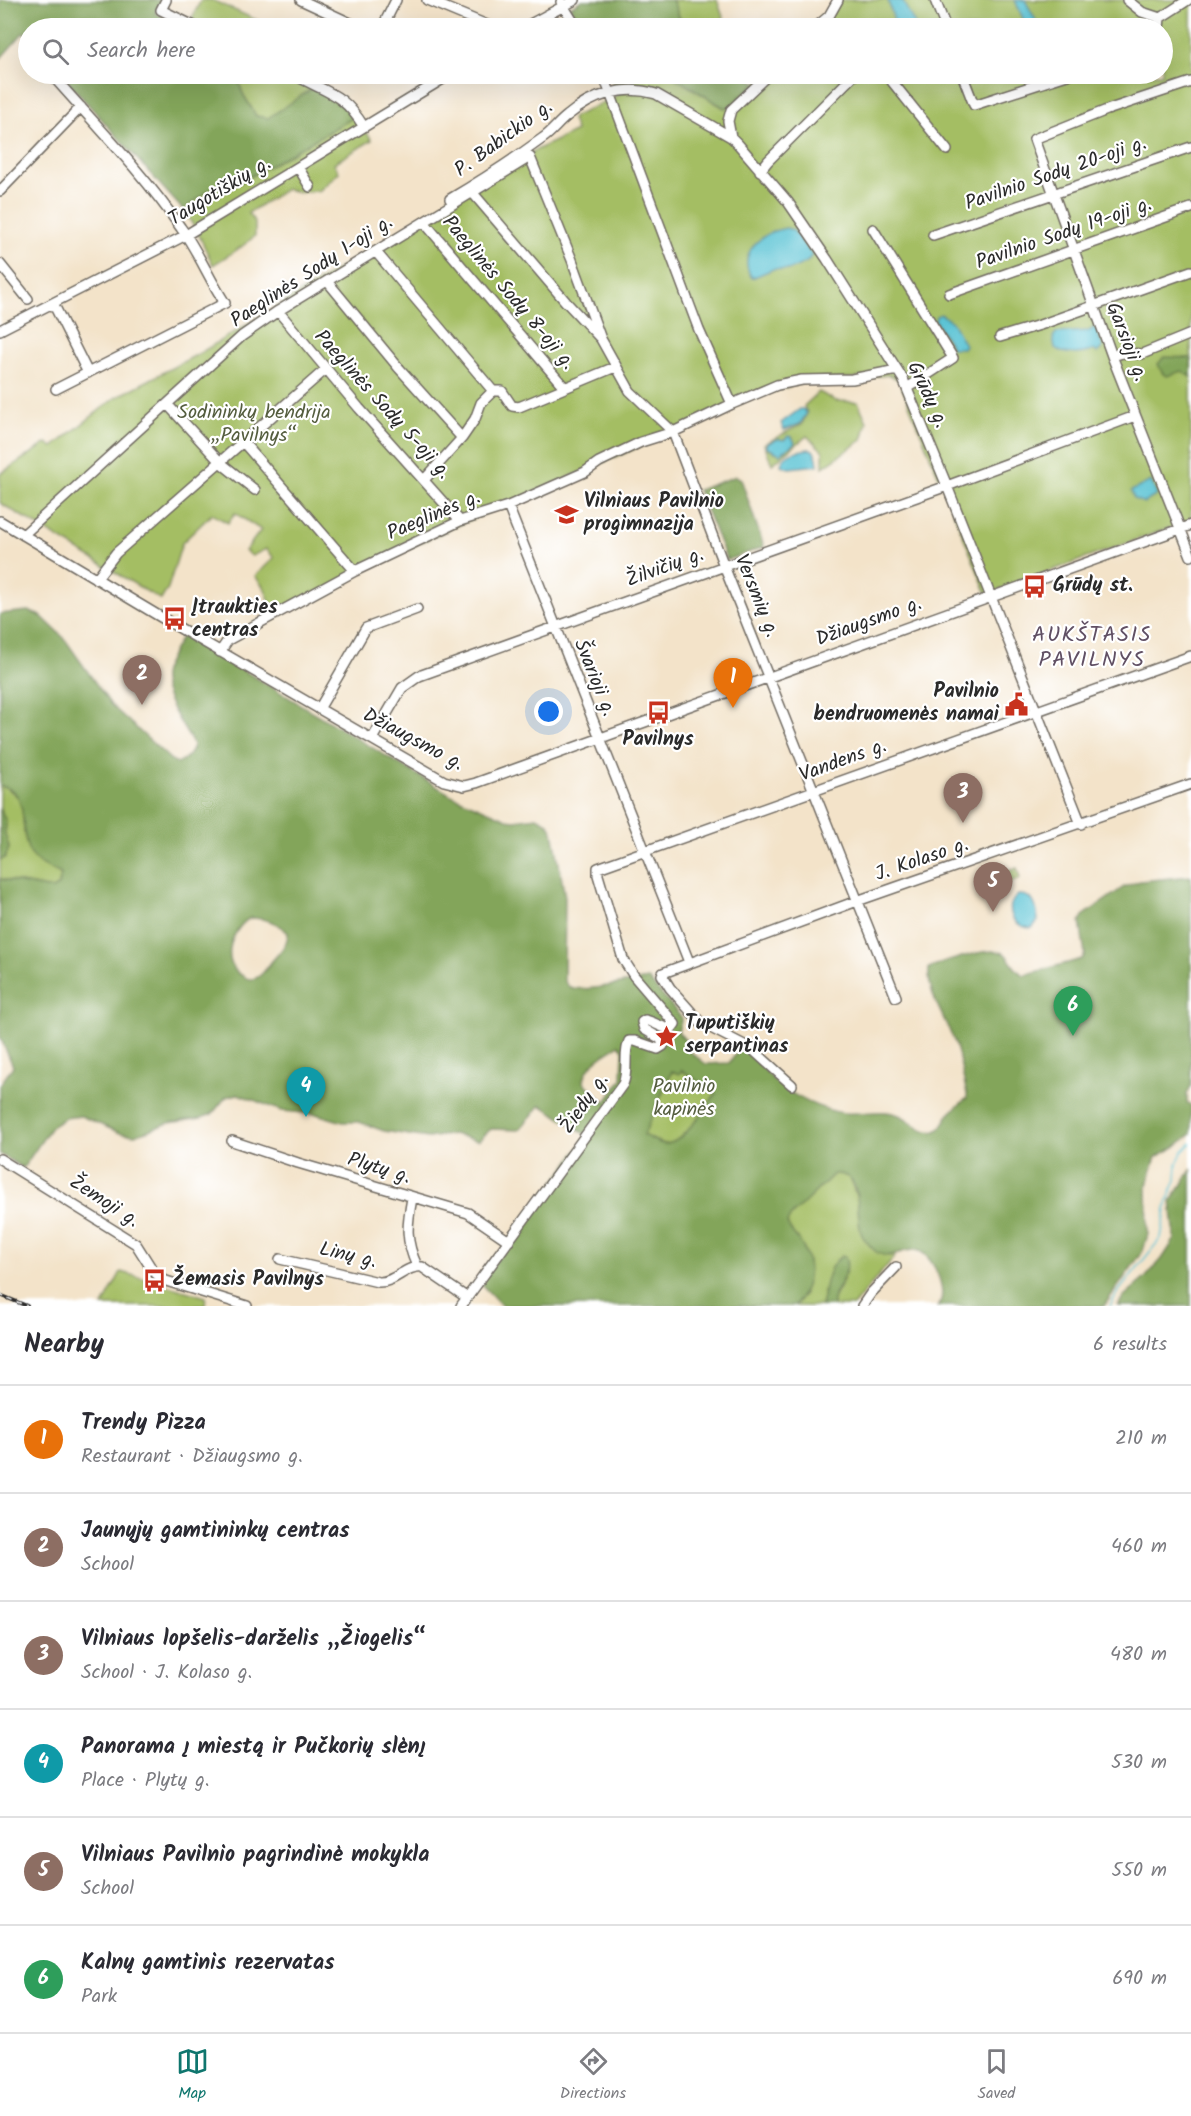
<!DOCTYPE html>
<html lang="en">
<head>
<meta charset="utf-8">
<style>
	:root { --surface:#fff; --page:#f7f7f7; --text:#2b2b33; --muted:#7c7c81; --line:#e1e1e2; --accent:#0f766e }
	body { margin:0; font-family:Kalam,sans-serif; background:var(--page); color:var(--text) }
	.you { position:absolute; left:549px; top:712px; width:21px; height:21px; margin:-15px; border:4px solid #fff; border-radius:50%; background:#1a73e8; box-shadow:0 0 0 9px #1a73e833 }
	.badge { display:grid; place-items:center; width:39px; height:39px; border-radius:50%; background:var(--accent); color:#fff; font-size:20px; font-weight:700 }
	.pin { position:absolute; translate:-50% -50px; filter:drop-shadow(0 2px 3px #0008) }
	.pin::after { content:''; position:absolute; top:32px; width:21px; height:18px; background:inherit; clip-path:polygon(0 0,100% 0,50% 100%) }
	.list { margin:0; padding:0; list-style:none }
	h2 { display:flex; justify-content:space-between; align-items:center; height:78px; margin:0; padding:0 24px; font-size:26px }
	h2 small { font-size:20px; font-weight:400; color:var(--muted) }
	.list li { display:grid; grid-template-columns:39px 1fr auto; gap:18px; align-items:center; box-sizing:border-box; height:108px; padding:0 24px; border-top:2px solid var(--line) }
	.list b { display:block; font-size:22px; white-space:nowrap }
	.list p { margin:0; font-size:20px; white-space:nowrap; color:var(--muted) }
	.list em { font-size:20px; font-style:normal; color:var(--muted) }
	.icon { flex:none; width:33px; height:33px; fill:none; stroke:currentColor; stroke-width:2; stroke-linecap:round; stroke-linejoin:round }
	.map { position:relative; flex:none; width:1191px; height:1306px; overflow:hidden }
	.search { position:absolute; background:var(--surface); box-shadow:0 6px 24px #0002; left:18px; right:18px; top:18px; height:66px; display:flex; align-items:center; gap:15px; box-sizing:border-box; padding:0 21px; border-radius:33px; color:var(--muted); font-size:22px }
	.sheet { height:726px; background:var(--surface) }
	nav { display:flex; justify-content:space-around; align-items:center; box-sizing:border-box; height:84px; border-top:2px solid var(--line); background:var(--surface); font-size:16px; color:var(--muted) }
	nav a { display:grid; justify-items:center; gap:3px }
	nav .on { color:var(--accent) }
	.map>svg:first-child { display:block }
	.green { fill:#a4be64; stroke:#687448; stroke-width:1.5; fill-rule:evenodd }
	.forest { fill:#83a55a; stroke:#576842; stroke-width:1.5; fill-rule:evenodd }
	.water { fill:#58c2d4; stroke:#427680; stroke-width:1.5 }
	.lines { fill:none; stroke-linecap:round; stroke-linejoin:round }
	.stream { stroke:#58c2d4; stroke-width:1.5 }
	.minor-casing { stroke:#716b62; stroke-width:12 }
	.minor { stroke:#fff; stroke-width:9 }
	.rail-casing { stroke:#2b2b2b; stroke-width:4 }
	.rail { stroke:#fff; stroke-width:1.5; stroke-dasharray:4.5; stroke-linecap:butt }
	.labels { text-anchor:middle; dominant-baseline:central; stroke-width:4.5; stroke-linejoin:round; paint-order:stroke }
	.street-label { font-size:20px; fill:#2b2b2b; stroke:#fff }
	.park-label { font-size:20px; fill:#555e3f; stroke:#fff }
	.poi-label { font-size:20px; font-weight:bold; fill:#2b2b2b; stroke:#fff; text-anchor:start }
	.quarter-label { font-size:22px; letter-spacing:1.5px; fill:#615064; stroke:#fff }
</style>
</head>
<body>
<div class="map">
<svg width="1191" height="1306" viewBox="0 0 1191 1306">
	<rect width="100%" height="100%" fill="#fff"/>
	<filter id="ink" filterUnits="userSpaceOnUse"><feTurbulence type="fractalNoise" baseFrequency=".0167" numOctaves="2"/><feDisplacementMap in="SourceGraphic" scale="12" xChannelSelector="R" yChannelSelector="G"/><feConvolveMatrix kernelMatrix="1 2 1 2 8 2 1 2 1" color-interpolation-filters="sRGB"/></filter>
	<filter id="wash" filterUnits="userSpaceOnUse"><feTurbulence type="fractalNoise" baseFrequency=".008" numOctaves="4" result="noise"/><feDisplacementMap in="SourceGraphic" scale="24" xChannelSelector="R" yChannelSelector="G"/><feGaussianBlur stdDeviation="1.35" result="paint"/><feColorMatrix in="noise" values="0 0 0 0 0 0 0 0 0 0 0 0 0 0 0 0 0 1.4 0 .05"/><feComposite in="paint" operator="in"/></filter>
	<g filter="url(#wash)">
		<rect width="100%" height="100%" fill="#f3e3c9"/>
		<path class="green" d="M201,0h11l62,28h-87z
			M672,0h45l10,28h-43z
			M835,0h356v520l-204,74 -88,-214 -9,-5 -87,7 -58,19 -284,123 -101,46 -85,47 -10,-28 -10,-13 19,-18 -8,-9 -14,7 -7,-5 16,-21 -26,-17 -7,10 -16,-9 -30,29 -14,45 -7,12 -161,-97v-29l47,-31 6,4 62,-49 85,-45 328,-199 48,-23 -4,-12 3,-3 43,-21 -6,-15 6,-3h25l14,-3h12l57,35 40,-35h396v-46h-350l18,-17z
			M236,74h66l-4,8 15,6 -45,31 -12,-3 -13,-22z
			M356,116l16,24 -38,23 5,9 -20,19 -21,1 -12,-3 -38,24 7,9v14l-15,12 -27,17 -16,-34 -14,-21 29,-21 12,3z
			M819,392l17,9 22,1 9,20 -5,18 -39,27v-16l-16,-15 -35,28 -8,-20 38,-20 5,-11 -3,-7zM792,437l3,6 -15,11 -13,-6 4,-6z
			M0,786h5l14,12 4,14 1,20 14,30 23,12 -2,11 -7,4 -52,-10v-19l5,-2 4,-10 -4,-14 1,-12 -6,-15z
			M1017,868l3,11 -21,8 -4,-12z
			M681,1070l35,24c-9,12 -33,50 -50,50 -7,0 -16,-6 -23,-8l29,-65z
			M834,1173h9l7,6 8,22 1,17 29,38 8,-1 -43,51h-20l-1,-5 11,-21 -14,-7 -8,33h-26l9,-12 -6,-55 -9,-8 -2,-8 3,-7z
			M121,1272l85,25 -1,9h-102z"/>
		<path class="forest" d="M0,0h161l-6,13 30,15h-157v9l-4,-5 -24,27z
			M582,0h90l12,28h-102l-12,-21z
			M61,74h175l7,20 13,22 12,2 45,-30 30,17 13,11 -133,76 -12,-3 -28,21z
			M669,74l78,1 9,8 -30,26z
			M1164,357l27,1v19l-9,-6 -15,5 -4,-2 -5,-10z
			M736,476l5,3 23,68 -37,13 -29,-70z
			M28,611l13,5 23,22 47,67 60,55 6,3c9,-4 15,-9 16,-19 -9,-16 -32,-49 -30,-68 1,-11 14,-31 20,-42l268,161 56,24 7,1 23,-3 11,6 5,8 12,66 -1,83c1,2 4,6 6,7 14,6 62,-6 78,-8l34,39 -4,14 8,9 4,11 16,12 23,-1 12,-16c14,9 21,22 33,33 18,16 46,30 70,33 18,2 38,-5 55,2 11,4 24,20 37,16 8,-4 9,-12 14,-18 5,-5 11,-10 17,-15v-4c-4,-17 -7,-34 -12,-51 -8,-21 -29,-52 -26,-75l7,-3c14,-4 58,-21 69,-11 7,7 9,17 19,21l58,-16 3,-5 -5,-32 3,-6 41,-29 16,-6 51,-5v210l-4,8v8l4,3v29l-16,13 -19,10 -9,28 1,49 -5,17 -39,55h-166c12,-14 -7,-56 -23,-56 -15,-1 -25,12 -40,1 -4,-4 -12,-13 -14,-18 -6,-20 4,-61 -27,-59l-43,42 -4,7c3,9 8,11 13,19 14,22 10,44 -5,64h-293l-22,-23 108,-147 -47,-31 -22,25 -28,-1 -13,12 -25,-7 -25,4 -44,-7 -25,-9h-16l-27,-8 -34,-3 -44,-17 -12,3 -14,17 -11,4 -32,5 -34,12 -15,-2 -39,-17 -16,2 -14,9 -28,41 -23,-14v-69l13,-19 -13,-29v-158l52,10 7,-4 2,-11c-12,-6 -28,-12 -33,-25 -9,-20 3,-59 -28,-63v-172zM250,918c14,0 28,4 38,15 0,11 -9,20 -16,28 -4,5 -9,14 -16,17 -5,2 -9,1 -13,-2 -24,-12 -12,-47 7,-58zM619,1045l4,5 -1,29 -17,24 -21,-21c0,-17 22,-29 35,-37zM682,1070l34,24c-10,12 -33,50 -50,50 -7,0 -16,-6 -22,-9l28,-64 7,3z
			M0,807l6,15 -1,12 4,14 -4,10 -5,2z
			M1191,1170v136h-73l5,-9 22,-19 17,-19 13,-20 -4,-38z
			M842,1256l3,1c8,19 -15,32 -12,49h-12c4,-16 5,-41 21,-50z"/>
		<path class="water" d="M888,0h14l15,28h-21z
			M1015,0h10l15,28h-13z
			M786,228l7,2 19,25 -5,7 -11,5 -8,3 -15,-1 -21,9c-16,-25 10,-46 34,-50z
			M941,314l11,8 13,23 -2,3h-11l-17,-27 1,-5z
			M1095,327l8,20 -6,6 -3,-3c-12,5 -29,6 -39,-2l-2,-11 3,-4 33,-2z
			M800,409h3l4,4 -7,11 -16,6 -3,-7z
			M788,436l4,1 3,6 -15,11 -14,-7 2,-4 10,-4 6,1z
			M809,449l4,1 4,8 1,7 -29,3 -8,-3c2,-13 17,-14 28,-16z
			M1151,481l6,14 -13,8 -10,-4 -3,-8z
			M1018,895c16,-1 19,12 20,26l-6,7c-18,1 -30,-21 -14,-33z"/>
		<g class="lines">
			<path class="stream" d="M1110,1306l7,-13 44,-55 6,-35 9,-23 1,-16 5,-12 9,-9"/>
		</g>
	</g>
	<g filter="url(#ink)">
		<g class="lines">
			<defs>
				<path id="minor" d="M166,0l-5,10 37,18
					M301,0l60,28
					M427,0l67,28
					M935,0l11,28
					M1127,0l15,12 18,6
					M561,2l16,26
					M382,28l14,-28
					M523,28l52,-28
					M815,28l14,-12 9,-16
					M1159,28l1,-10 28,-18
					M51,74c44,50 92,99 130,154 17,23 28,51 44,75l-169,86
					M603,74l96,256 33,74 -59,28 51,134 172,431
					M886,74l61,76
					M962,74l12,31 96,-31
					M302,79c30,15 43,17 62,48
					M1191,82l-84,28 -73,29 78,217 79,200
					M731,137l-3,-16 3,-11 38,-36
					M298,167l12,20
					M760,171l8,-10 87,-87
					M0,191l81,-84
					M472,192l94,110 35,37 29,52 43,41
					M450,199c32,-19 63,-39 93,-61 9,-6 15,-15 24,-22 25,-21 56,-32 89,-22l75,43 7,7 50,58 39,57 76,120 44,107 134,338
					M424,222l141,166
					M873,229l80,129 -46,30
					M933,235l258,-88
					M376,252l117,139
					M0,264l28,35
					M327,281l71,86 64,71
					M949,294l242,-86
					M53,303l35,70
					M278,311l81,97 101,113
					M0,330l186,-95 265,-161
					M1000,337l40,-12 151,-54
					M1112,356l11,-3 19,1 49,-20
					M732,404l45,-19 25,-5 50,-1 45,-9
					M168,405l53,58 34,27
					M243,442l112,129
					M424,480l38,-42 13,-19 6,-16 12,-12h9l10,15 7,1 96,-40
					M508,506l181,456
					M0,521l159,95 285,165 20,5 12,-3 715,-258
					M23,535l219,-199 36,-25 252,-154 42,103 29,79
					M96,579l20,-26 210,-184
					M220,652l8,-12 127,-69 105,-50 48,-15 77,-34 14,-10 42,-20 32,-10
					M319,709l47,-81 51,-19
					M372,739l30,-51 17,-12 528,-190 188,-70
					M792,1085l-40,-36 -51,-26 -31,-35 -8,-13 1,-2 194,-72 334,-117
					M232,1141l66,22 170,50 41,28
					M0,1159l136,85 17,27 10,9 84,26
					M412,1198c-5,27 -7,42 5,68
					M280,1259l98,23c17,1 28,-17 44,-15l44,30
					M461,1306l162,-222c6,-14 0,-30 6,-43h6l23,8 5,-3 -2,-7 -17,-10 -2,-7 3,-2c9,1 18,10 27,8l3,-4 -41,-48 -11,-17 -25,-84v-7l593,-212
					M862,1306l9,-13 25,-26"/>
			</defs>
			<use href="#minor" class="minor-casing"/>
			<use href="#minor" class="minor"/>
			<defs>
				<path id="rail" d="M0,1295l27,11"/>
			</defs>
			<use href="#rail" class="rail-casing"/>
			<use href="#rail" class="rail"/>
		</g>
	</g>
	<defs>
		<symbol id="school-bare" viewBox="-9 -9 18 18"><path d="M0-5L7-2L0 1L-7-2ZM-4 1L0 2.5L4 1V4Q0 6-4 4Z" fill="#c8321e" stroke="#fff" stroke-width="2.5" paint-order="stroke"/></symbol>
		<symbol id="bus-bare" viewBox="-9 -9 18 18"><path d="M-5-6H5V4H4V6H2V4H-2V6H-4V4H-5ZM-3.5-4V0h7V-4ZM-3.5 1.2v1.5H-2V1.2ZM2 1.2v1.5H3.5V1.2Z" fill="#c8321e" stroke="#fff" stroke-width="2.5" paint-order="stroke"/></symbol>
		<symbol id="civic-bare" viewBox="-9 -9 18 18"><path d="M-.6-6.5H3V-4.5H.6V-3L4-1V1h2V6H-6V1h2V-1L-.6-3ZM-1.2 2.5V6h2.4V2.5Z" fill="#c8321e" stroke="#fff" stroke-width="2.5" paint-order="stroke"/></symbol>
		<symbol id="sight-bare" viewBox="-9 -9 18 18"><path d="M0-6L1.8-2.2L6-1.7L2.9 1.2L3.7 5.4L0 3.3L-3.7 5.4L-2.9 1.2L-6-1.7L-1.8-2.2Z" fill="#c8321e" stroke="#fff" stroke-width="2.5" paint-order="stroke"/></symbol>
	</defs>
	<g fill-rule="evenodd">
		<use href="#school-bare" x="550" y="498" width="33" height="33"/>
		<use href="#bus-bare" x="1018" y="570" width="33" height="33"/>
		<use href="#bus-bare" x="158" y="602" width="33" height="33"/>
		<use href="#civic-bare" x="1000" y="688" width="33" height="33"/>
		<use href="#bus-bare" x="642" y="696" width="33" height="33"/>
		<use href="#sight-bare" x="650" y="1020" width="33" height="33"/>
		<use href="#bus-bare" x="138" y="1264" width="33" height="33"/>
	</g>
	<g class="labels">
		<g class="street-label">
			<text transform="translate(504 139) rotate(-36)">P. Babickio g.</text>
			<text transform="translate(1056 174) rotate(-19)">Pavilnio Sodų 20-oji g.</text>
			<text transform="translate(220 192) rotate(-31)">Taugotiškių g.</text>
			<text transform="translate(1064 234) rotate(-19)">Pavilnio Sodų 19-oji g.</text>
			<text transform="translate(312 272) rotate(-33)">Paeglinės Sodų 1-oji g.</text>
			<text transform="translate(508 293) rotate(50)">Paeglinės Sodų 8-oji g.</text>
			<text transform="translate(1126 342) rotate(69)">Garsioji g.</text>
			<text transform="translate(927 395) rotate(65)">Grūdų g.</text>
			<text transform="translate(382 405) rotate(48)">Paeglinės Sodų 5-oji g.</text>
			<text transform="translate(434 516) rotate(-23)">Paeglinės g.</text>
			<text transform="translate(665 568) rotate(-20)">Žilvičių g.</text>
			<text transform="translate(756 596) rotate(68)">Versmių g.</text>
			<text transform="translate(869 622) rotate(-20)">Džiaugsmo g.</text>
			<text transform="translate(594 678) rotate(68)">Švarioji g.</text>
			<text transform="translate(413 740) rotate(28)">Džiaugsmo g.</text>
			<text transform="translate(843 761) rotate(-20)">Vandens g.</text>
			<text transform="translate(922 860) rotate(-19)">J. Kolaso g.</text>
			<text transform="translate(585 1104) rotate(-55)">Žiedų g.</text>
			<text transform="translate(379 1169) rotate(17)">Plytų g.</text>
			<text transform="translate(104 1202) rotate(33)">Žemoji g.</text>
			<text transform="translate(348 1256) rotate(13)">Linų g.</text>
		</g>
		<g class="park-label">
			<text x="254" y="413">Sodininkų bendrija<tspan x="254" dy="23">„Pavilnys“</tspan></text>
			<text x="684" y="1087">Pavilnio<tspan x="684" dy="23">kapinės</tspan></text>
		</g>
		<g class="poi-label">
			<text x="584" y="502">Vilniaus Pavilnio<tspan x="584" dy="23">progimnazija</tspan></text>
			<text x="1053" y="586">Grūdų st.</text>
			<text x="192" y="608">Įtraukties<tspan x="192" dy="23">centras</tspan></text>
			<text x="999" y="692" text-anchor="end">Pavilnio<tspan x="999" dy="23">bendruomenės namai</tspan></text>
			<text x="658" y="740" text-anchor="middle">Pavilnys</text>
			<text x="685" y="1024">Tuputiškių<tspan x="685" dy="23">serpantinas</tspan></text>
			<text x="172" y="1280">Žemasis Pavilnys</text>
		</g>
		<g class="quarter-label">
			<text x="1092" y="635">AUKŠTASIS<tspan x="1092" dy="25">PAVILNYS</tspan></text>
		</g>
	</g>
</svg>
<div class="you"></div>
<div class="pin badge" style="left:733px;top:708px;background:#e8710a">1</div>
<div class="pin badge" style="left:142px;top:705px;background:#8d6e63">2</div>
<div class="pin badge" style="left:963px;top:823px;background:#8d6e63">3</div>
<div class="pin badge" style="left:306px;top:1117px;background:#0f9aa8">4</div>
<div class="pin badge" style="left:993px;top:912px;background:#8d6e63">5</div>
<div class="pin badge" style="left:1073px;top:1036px;background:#2e9e5b">6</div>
<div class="search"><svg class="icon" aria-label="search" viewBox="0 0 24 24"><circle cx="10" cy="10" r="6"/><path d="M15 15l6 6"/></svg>Search here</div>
</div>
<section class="sheet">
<h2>Nearby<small>6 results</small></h2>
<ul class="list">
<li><span class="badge" style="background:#e8710a">1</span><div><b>Trendy Pizza</b><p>Restaurant · Džiaugsmo g.</p></div><em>210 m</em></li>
<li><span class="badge" style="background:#8d6e63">2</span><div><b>Jaunųjų gamtininkų centras</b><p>School</p></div><em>460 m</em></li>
<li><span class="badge" style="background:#8d6e63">3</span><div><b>Vilniaus lopšelis-darželis „Žiogelis“</b><p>School · J. Kolaso g.</p></div><em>480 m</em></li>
<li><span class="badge" style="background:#0f9aa8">4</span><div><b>Panorama į miestą ir Pučkorių slėnį</b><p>Place · Plytų g.</p></div><em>530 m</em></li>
<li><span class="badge" style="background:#8d6e63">5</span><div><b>Vilniaus Pavilnio pagrindinė mokykla</b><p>School</p></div><em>550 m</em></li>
<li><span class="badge" style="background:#2e9e5b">6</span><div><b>Kalnų gamtinis rezervatas</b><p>Park</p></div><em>690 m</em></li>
</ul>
</section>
<nav>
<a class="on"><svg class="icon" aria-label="map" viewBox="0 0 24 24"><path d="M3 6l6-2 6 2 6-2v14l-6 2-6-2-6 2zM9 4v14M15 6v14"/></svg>Map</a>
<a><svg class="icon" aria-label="directions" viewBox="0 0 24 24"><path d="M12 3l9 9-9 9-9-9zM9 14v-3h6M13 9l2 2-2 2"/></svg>Directions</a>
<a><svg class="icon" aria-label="saved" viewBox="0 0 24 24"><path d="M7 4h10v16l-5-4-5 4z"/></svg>Saved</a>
</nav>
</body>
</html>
